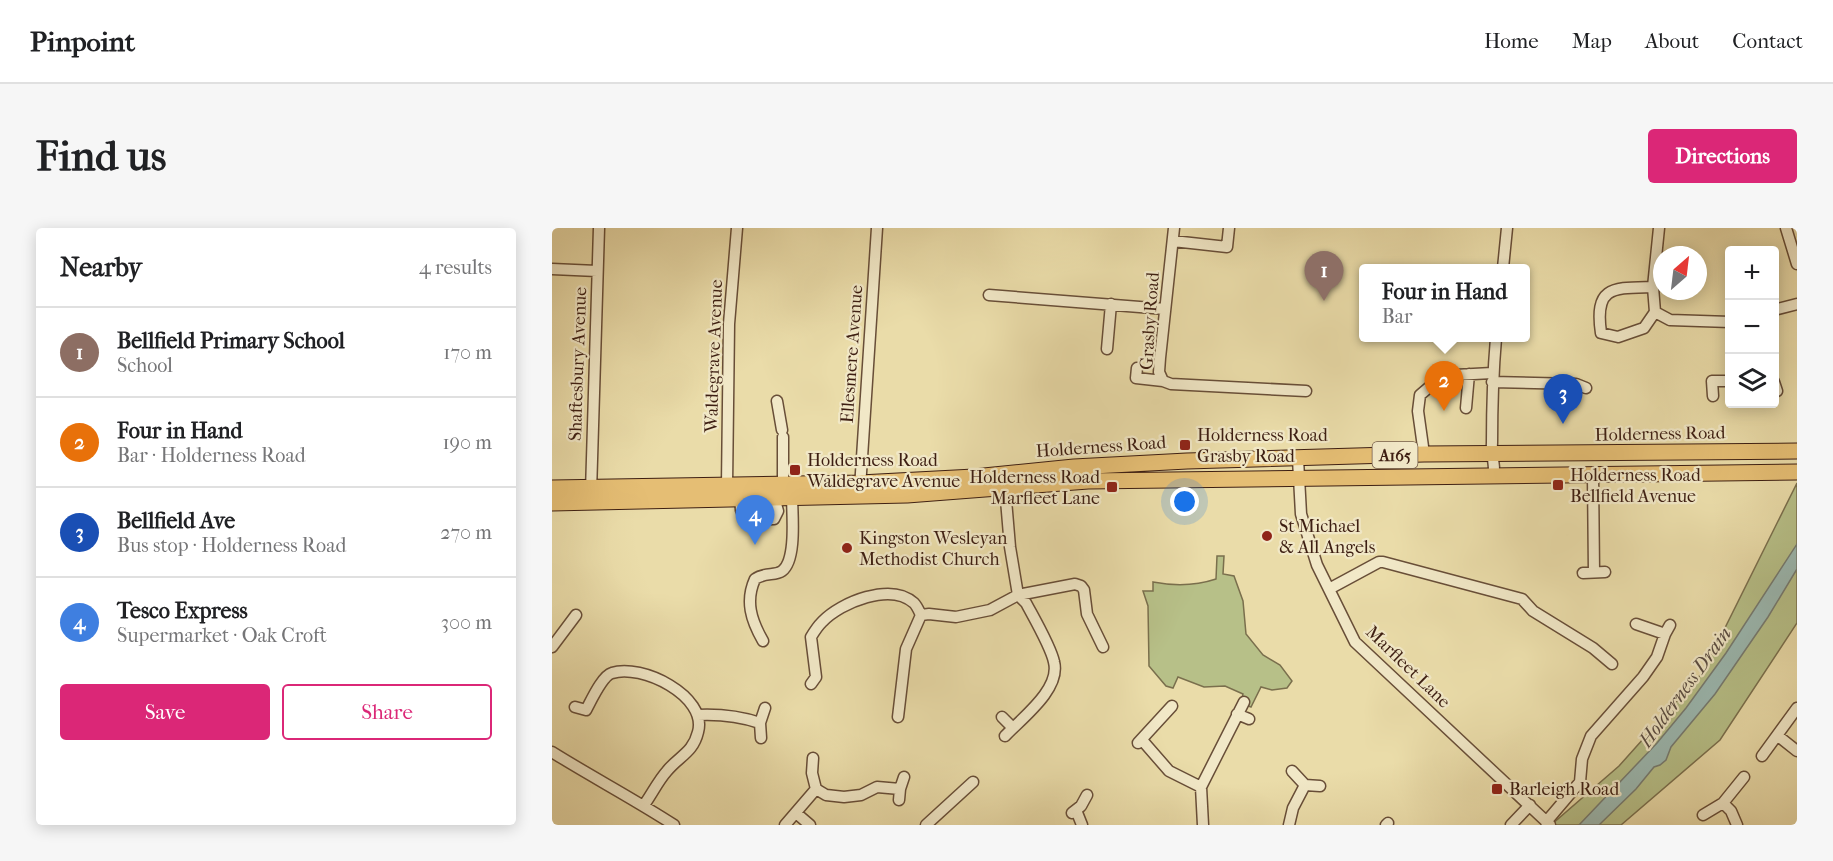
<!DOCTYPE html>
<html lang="en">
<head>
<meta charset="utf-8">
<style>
	:root { --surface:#fff; --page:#f6f6f6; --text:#202124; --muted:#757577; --line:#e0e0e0; --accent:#db2777 }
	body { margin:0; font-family:"IM FELL French Canon",serif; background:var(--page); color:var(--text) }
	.controls { position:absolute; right:18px; top:18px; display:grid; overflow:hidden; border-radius:6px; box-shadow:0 3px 15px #0003 }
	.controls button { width:54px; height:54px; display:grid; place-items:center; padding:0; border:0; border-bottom:2px solid var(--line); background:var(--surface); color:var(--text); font:30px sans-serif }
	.compass { position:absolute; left:1101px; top:18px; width:54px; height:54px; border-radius:50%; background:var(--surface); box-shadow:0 3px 15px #0003; rotate:28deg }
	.you { position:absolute; left:633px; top:274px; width:21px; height:21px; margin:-15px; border:4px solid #fff; border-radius:50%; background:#1a73e8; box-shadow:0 0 0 9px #1a73e833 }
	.badge { display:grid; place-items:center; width:39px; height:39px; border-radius:50%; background:var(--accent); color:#fff; font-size:20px; font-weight:700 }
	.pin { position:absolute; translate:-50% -50px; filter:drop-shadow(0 2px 3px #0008) }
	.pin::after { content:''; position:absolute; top:32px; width:21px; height:18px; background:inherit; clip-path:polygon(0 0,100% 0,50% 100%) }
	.popup { position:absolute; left:807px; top:36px; width:171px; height:78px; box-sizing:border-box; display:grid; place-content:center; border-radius:6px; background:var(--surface); filter:drop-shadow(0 2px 4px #0005); font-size:20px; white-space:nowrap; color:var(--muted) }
	.popup b { font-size:22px; color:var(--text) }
	.popup::after { content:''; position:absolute; left:50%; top:100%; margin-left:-12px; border:12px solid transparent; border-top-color:var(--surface) }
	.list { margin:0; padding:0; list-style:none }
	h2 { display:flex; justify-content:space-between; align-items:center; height:78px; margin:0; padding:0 24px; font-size:26px }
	h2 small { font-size:20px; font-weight:400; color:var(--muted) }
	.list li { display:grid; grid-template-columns:39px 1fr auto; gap:18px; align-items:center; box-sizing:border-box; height:90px; padding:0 24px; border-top:2px solid var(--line) }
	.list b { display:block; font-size:22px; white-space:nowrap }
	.list p { margin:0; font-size:20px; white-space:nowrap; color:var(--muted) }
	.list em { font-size:20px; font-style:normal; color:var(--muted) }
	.actions { display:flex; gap:12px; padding:18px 24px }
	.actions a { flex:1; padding:14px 0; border:2px solid var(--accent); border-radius:6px; text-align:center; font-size:21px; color:var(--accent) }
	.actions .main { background:var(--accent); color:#fff }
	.icon { flex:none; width:33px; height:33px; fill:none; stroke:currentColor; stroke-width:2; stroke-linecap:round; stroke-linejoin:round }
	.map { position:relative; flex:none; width:1245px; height:597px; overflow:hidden; border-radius:6px }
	header { display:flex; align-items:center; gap:36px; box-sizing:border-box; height:84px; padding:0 30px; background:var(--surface); border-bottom:2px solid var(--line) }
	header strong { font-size:28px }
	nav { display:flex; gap:33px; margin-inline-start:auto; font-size:21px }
	.intro { display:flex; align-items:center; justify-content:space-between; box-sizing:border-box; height:144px; padding:0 36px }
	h1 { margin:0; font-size:42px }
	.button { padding:15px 27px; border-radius:6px; background:var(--accent); color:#fff; font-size:21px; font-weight:700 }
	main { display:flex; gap:36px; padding:0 36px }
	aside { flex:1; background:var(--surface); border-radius:6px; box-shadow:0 3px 15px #0003 }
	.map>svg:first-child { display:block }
	.green { fill:#b7c088; stroke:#7a6f4d; stroke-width:1.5 }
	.water { fill:#9bb9b2; stroke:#757b72; stroke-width:1.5 }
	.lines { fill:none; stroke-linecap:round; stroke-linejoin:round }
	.minor-casing { stroke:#684e38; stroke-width:13 }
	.highway-casing { stroke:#3d1e12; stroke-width:17 }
	.minor { stroke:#f1e8c7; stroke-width:10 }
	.highway { stroke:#e5be74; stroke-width:15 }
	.poi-dot { fill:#8f2418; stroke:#f1e8c7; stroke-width:2 }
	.labels { text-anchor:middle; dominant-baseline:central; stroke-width:4.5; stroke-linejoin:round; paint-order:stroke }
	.shield { fill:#f1e8c7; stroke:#735b48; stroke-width:1.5 }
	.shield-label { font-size:16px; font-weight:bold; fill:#3d1e12 }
	.street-label { font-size:18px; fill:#3d1e12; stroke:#f1e8c7 }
	.poi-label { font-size:18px; fill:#3d1e12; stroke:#f1e8c7; text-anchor:start }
	.water-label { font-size:20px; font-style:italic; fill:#594c42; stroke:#f1e8c7 }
</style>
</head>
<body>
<header>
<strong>Pinpoint</strong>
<nav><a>Home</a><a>Map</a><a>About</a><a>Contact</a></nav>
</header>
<div class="intro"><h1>Find us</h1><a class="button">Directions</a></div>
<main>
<aside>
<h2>Nearby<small>4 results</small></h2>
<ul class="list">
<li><span class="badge" style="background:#8d6e63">1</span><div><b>Bellfield Primary School</b><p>School</p></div><em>170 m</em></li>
<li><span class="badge" style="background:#e8710a">2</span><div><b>Four in Hand</b><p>Bar · Holderness Road</p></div><em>190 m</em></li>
<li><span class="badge" style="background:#1a4fb4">3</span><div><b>Bellfield Ave</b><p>Bus stop · Holderness Road</p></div><em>270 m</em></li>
<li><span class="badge" style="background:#3f7fe0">4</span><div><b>Tesco Express</b><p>Supermarket · Oak Croft</p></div><em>300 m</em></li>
</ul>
<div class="actions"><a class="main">Save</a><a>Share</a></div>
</aside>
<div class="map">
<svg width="1245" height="597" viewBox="0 0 1245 597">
	<rect width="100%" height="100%" fill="#eadca9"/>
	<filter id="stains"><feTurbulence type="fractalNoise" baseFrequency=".00333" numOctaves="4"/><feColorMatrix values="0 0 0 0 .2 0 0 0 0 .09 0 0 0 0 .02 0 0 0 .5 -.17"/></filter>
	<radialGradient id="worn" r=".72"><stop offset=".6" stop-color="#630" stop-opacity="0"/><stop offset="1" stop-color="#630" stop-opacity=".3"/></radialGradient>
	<path class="green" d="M1245,255v140l-77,117 -99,85h-70l68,-59 84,-94z
		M665,328h7l-1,18 11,2 9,25 3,33 17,21 17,10 12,16 -5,7 -15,2 -11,-3 -10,20 -10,-4 2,-9 -18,-8 -21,1 -26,-10 -5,11 -7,-2 -17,-20 -1,-60 -5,-15h10v-9c21,4 42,4 63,-3z"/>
	<path class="water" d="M1245,316v25l-29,48 -53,77 -44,53 -5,13 -6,5 -6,2 -18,22 -37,36h-20l78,-82 29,-35 40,-55z"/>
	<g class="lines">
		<defs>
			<path id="minor" d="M622,0l-14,130 -1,14 4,9 8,3 135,7
				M1107,0l-6,59 2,25 15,8 60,2
				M1234,0l11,36
				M621,13l54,6 2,-19
				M951,40l4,-40
				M0,41l45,2
				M1101,59c-39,1 -59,-2 -52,46l17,4 26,-9 11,-16
				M437,67l176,14
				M1222,82l23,-6
				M555,121l4,-45
				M585,140l-1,10 27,3
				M940,154l84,2 10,4
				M1222,154l3,9
				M1161,168l-1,-15h18
				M225,173l5,29
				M914,180l3,-34
				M231,209v48
				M872,226l-6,-43 2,-16 20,-17 15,-3 37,-2
				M746,231l3,55 16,51 38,77 195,183
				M942,248c1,-13 -3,-22 -2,-33 0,-36 1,-70 4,-105
				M1041,248l1,96
				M175,257l2,-161 8,-96
				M308,260l17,-260
				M39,264l8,-264
				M188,269l1,13 3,7 9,3 21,-1 4,-8 -4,-14
				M1031,345l22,-1
				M777,361l50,-27h4l139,37 11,12 60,37 19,16
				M1084,396l29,10 5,-9
				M211,413c-12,-21 -18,-40 -8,-62 10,-7 20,-3 27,-8 15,-11 10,-58 10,-75
				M0,419l24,-32
				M259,456l5,-7 -5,-40c3,-5 7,-11 11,-15 19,-20 69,-40 92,-19 3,3 5,8 7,12
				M23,479l11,3c5,-9 16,-34 26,-37 29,-10 96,23 86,59 -5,21 -19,24 -31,39 -9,10 -15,23 -23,34
				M685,486l12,5
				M146,487c22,-1 41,1 62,8
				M346,489l8,-68 15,-34 8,-1 27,3 34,-7 28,-15 57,-11 6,2 3,4 3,24 16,33
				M450,489l11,11
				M453,508c17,-18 56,-47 49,-74 -3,-15 -20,-44 -28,-59l-8,-8 -8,-48 -5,-59
				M1226,508l19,15
				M209,510l-1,-15 5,-15
				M590,512l27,31 32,16
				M586,515l34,-37
				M0,524c40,25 82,47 122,73
				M1210,528l35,-48
				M261,530l-1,15 4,16 10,6 18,2 17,-2 16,-8 23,2
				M740,543l13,14 15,1
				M347,572l1,-11 4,-12
				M1171,575l8,8 6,14
				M524,582l6,15
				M244,585l14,12
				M520,585l9,-7 6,-11
				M1151,587l20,-12 21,-26
				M994,594l34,-40 2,-23 9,-23 52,-59 14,-20 8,-23
				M233,597l31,-36
				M374,597l47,-43
				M651,597l-2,-38 43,-85
				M737,597l4,-17 12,-23
				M834,597l2,-2
				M959,597l19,-20"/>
			<path id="highway" d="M0,260l308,-5 114,-6 100,-10 113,-6 237,-7 373,-3
				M0,275l355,-8 181,-14 709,-9"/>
		</defs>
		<use href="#minor" class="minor-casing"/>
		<use href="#highway" class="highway-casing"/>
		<use href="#minor" class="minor"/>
		<use href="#highway" class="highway"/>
	</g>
	<g class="poi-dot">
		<rect x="627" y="211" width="12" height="12" rx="3"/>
		<rect x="237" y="236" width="12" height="12" rx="3"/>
		<rect x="1000" y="251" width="12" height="12" rx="3"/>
		<rect x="554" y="253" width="12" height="12" rx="3"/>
		<circle cx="715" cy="308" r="6"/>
		<circle cx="295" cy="320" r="6"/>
		<rect x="939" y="555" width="12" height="12" rx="3"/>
	</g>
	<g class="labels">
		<rect class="shield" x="820.5" y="214" width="45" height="26" rx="4.5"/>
		<g class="shield-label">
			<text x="843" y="227">A165</text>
		</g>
		<g class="street-label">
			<text transform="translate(598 93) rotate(-86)">Grasby Road</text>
			<text transform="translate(300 126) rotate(-86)">Ellesmere Avenue</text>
			<text transform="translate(162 128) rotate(-88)">Waldegrave Avenue</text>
			<text transform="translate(26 136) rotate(-88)">Shaftesbury Avenue</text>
			<text transform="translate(1108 206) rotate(-1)">Holderness Road</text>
			<text transform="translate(549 219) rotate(-4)">Holderness Road</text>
			<text transform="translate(856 439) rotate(44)">Marfleet Lane</text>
		</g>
		<g class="poi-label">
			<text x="645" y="207">Holderness Road<tspan x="645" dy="21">Grasby Road</tspan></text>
			<text x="255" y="232">Holderness Road<tspan x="255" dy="21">Waldegrave Avenue</tspan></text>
			<text x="1018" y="247">Holderness Road<tspan x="1018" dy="21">Bellfield Avenue</tspan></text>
			<text x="548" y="249" text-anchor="end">Holderness Road<tspan x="548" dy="21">Marfleet Lane</tspan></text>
			<text x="727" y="298">St Michael<tspan x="727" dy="21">&amp; All Angels</tspan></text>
			<text x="307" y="310">Kingston Wesleyan<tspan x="307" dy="21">Methodist Church</tspan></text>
			<text x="957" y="561">Barleigh Road</text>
		</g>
		<g class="water-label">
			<text transform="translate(1133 459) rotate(-54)">Holderness Drain</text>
		</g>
	</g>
	<rect width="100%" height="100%" filter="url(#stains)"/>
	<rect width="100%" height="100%" fill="url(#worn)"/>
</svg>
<div class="controls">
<button>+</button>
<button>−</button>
<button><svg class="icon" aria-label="layers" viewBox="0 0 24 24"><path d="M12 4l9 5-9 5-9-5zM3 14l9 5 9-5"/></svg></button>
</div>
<svg class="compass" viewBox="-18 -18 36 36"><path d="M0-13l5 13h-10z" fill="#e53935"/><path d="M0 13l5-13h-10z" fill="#757577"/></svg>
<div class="you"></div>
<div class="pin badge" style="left:772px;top:73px;background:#8d6e63">1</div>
<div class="pin badge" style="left:892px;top:183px;background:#e8710a">2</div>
<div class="popup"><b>Four in Hand</b>Bar</div>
<div class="pin badge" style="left:1011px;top:196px;background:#1a4fb4">3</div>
<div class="pin badge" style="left:203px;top:317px;background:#3f7fe0">4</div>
</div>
</main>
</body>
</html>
